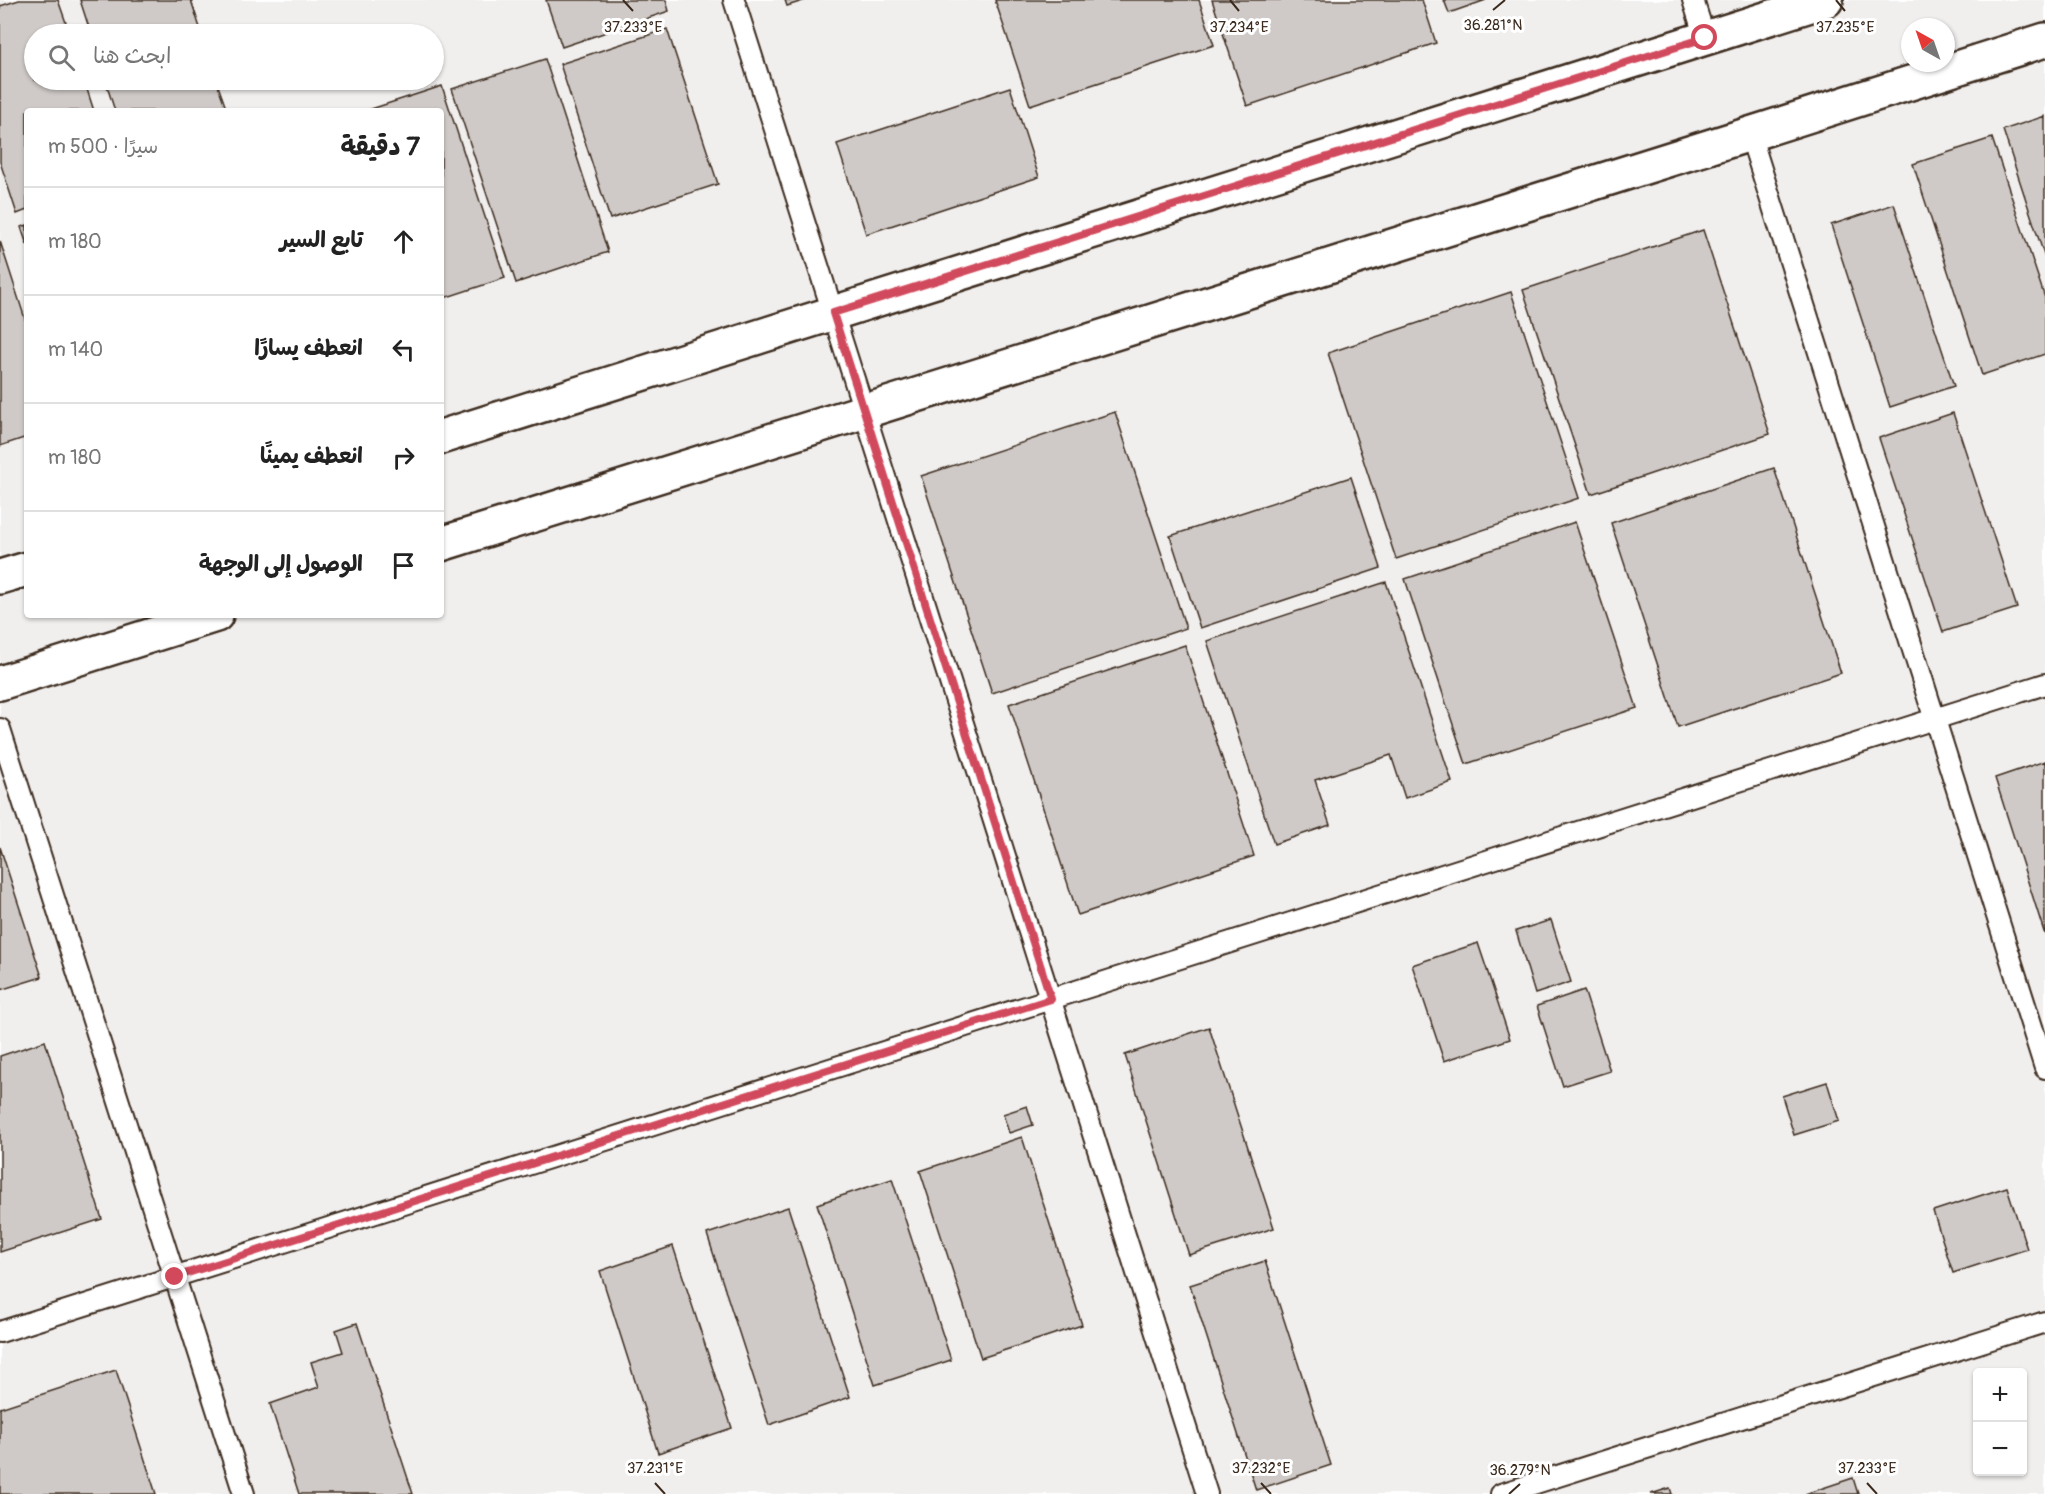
<!DOCTYPE html>
<html lang="ar">
<head>
<meta charset="utf-8">
<style>
	:root { --surface:#fff; --page:#f6f6f6; --text:#222; --muted:#767676; --line:#e0e0e0 }
	body { margin:0; font-family:Pangolin,"Playpen Sans Arabic",sans-serif; background:var(--page); color:var(--text); direction:rtl }
	.controls { position:absolute; right:18px; bottom:18px; display:grid; overflow:hidden; border-radius:6px; box-shadow:0 2px 4px #0004 }
	.controls button { width:54px; height:54px; display:grid; place-items:center; padding:0; border:0; border-bottom:2px solid var(--line); background:var(--surface); color:var(--text); font:30px sans-serif }
	.compass { position:absolute; left:1901px; top:18px; width:54px; height:54px; border-radius:50%; background:var(--surface); box-shadow:0 2px 4px #0004; rotate:320deg }
	.stop { position:absolute; width:18px; height:18px; margin:-14px; border:4px solid #d1495b; border-radius:50%; background:#fff }
	.stop.end { background:#d1495b; border-color:#fff; box-shadow:0 2px 6px #0008 }
	.list { margin:0; padding:0; list-style:none }
	h2 { display:flex; justify-content:space-between; align-items:center; height:78px; margin:0; padding:0 24px; font-size:26px }
	h2 small { font-size:20px; font-weight:400; color:var(--muted) }
	.list li { display:grid; grid-template-columns:39px 1fr auto; gap:18px; align-items:center; box-sizing:border-box; height:108px; padding:0 24px; border-top:2px solid var(--line) }
	.list b { display:block; font-size:22px; white-space:nowrap }
	.list em { font-size:20px; font-style:normal; color:var(--muted) }
	.icon { flex:none; width:33px; height:33px; fill:none; stroke:currentColor; stroke-width:2; stroke-linecap:round; stroke-linejoin:round }
	.map { position:relative; flex:none; width:2045px; height:1494px; overflow:hidden; direction:ltr }
	.search { position:absolute; background:var(--surface); box-shadow:0 2px 4px #0004; left:24px; top:24px; width:420px; height:66px; display:flex; align-items:center; gap:15px; box-sizing:border-box; padding:0 21px; border-radius:33px; color:var(--muted); font-size:22px }
	.panel { position:absolute; background:var(--surface); box-shadow:0 2px 4px #0004; left:24px; top:108px; width:420px; height:510px; border-radius:6px; direction:rtl }
	.map>svg:first-child { display:block }
	.built { fill:#f1efee; fill-rule:evenodd }
	.building { fill:#cfcac7; stroke:#3b2a1e; stroke-width:1.5 }
	.lines { fill:none; stroke-linecap:round; stroke-linejoin:round }
	.lane-casing { stroke:#3b2a1e; stroke-width:24 }
	.street-casing { stroke:#3b2a1e; stroke-width:38 }
	.lane { stroke:#fff; stroke-width:20 }
	.street { stroke:#fff; stroke-width:33 }
	.route { stroke:#d1495b; stroke-width:8 }
	.ticks { fill:none; stroke:#3b2a1e; stroke-width:2 }
	.ticks-label { font-size:15px; text-anchor:middle; fill:#3b2a1e; stroke:#fff; stroke-width:6; stroke-linejoin:round; paint-order:stroke }
</style>
</head>
<body>
<div class="map">
<svg width="2045" height="1494" viewBox="0 0 2045 1494">
	<rect width="100%" height="100%" fill="#fff"/>
	<filter id="ink" filterUnits="userSpaceOnUse"><feTurbulence type="fractalNoise" baseFrequency=".0167" numOctaves="2"/><feDisplacementMap in="SourceGraphic" scale="12" xChannelSelector="R" yChannelSelector="G"/><feConvolveMatrix kernelMatrix="1 2 1 2 8 2 1 2 1" color-interpolation-filters="sRGB"/></filter>
	<g filter="url(#ink)">
		<path class="built" d="M0,0h2045v1494h-2045zM1910,27h36v36h-36zM34,34h400v46h-400zM27,111h414v504h-414zM1978,1372h44v100h-44z"/>
		<path class="building" d="M19,0h39l12,34h-36v46h50l10,31h-67v99l-10,4 -17,-52v-156z
			M80,0h111l11,34h-111z
			M546,0h120l3,11 -107,36z
			M785,0h21l-19,6z
			M995,0h204l15,45 -184,60z
			M1212,0h210l14,43 -189,63z
			M1444,0h42l-37,13z
			M667,29l51,155 -108,35 -50,-155z
			M545,59l63,193 -92,31 -64,-194z
			M105,80h111l11,31h-112z
			M442,86l63,192 -64,21v-188h-76z
			M1010,87l29,90 -173,57 -29,-90z
			M2045,116v142l-42,-128z
			M1992,138l53,160v56l-63,21 -69,-211z
			M1894,204l60,182 -64,21 -59,-182z
			M27,225v20l-6,-18z
			M1703,230l67,204 -179,60 -68,-204z
			M0,241l27,84v112l-27,9z
			M1511,292l68,206 -183,61 -68,-206z
			M1115,412l71,216 -194,65 -71,-217z
			M1953,413l64,195 -74,24 -64,-194z
			M1774,468l67,205 -163,54 -67,-204z
			M1351,477l30,91 -181,60 -30,-92z
			M1575,522l62,186 -171,56 -61,-185z
			M1386,582l66,200 -47,16 -14,-43 -76,25 15,45 -56,19 -67,-203z
			M1185,645l69,211 -176,59 -69,-211z
			M2045,761v174l-50,-157z
			M0,847l42,130 -42,13z
			M1551,920l20,62 -36,12 -19,-63z
			M1478,943l32,96 -66,22 -32,-96z
			M1584,990l26,81 -47,15 -26,-80z
			M1209,1027l65,201 -85,27 -64,-200z
			M45,1041l57,178 -102,33v-196z
			M1827,1082l12,39 -45,14 -12,-39z
			M1027,1106l6,19 -24,8 -6,-19z
			M1022,1137l60,188 -101,33 -61,-187z
			M892,1179l59,181 -76,25 -58,-181z
			M2007,1187l20,62 -74,24 -20,-62z
			M788,1207l62,190 -81,28 -62,-191z
			M673,1246l59,182 -74,25 -58,-182z
			M1265,1261l66,204 -75,25 -66,-205z
			M357,1323l56,171h-114l-29,-90 49,-17 -8,-25 32,-10 -7,-22z
			M116,1370l40,124h-156v-86z
			M1853,1478l5,16h-53z
			M1670,1488l2,6h-21z"/>
		<g class="lines">
			<defs>
				<path id="lane" d="M734,0l473,1494
					M1693,0l12,38
					M1750,134l295,934
					M0,729l244,765
					M0,1332l2045,-648
					M1501,1494l544,-172"/>
				<path id="street" d="M441,437l1385,-437
					M441,544l1309,-410 295,-94
					M0,577l27,-8
					M0,683l216,-68"/>
			</defs>
			<use href="#lane" class="lane-casing"/>
			<use href="#street" class="street-casing"/>
			<use href="#lane" class="lane"/>
			<use href="#street" class="street"/>
		</g>
	</g>
	<g class="lines" filter="url(#ink)">
		<path class="route" d="M175,1277l876,-278 -218,-686 872,-275"/>
	</g>
	<path class="ticks" d="M623,0l10,11M1230,0l9,11M1836,0l9,11M1493,10l12,-10M655,1483l10,11M1261,1483l10,11M1867,1483l10,11M1509,1494l11,-10"/>
	<g class="ticks-label">
		<text x="1493" y="30">36.281°N</text>
		<text x="633" y="32">37.233°E</text>
		<text x="1239" y="32">37.234°E</text>
		<text x="1845" y="32">37.235°E</text>
		<text x="655" y="1473">37.231°E</text>
		<text x="1261" y="1473">37.232°E</text>
		<text x="1867" y="1473">37.233°E</text>
		<text x="1520" y="1475">36.279°N</text>
	</g>
</svg>
<div class="controls">
<button>+</button>
<button>−</button>
</div>
<svg class="compass" viewBox="-18 -18 36 36"><path d="M0-13l5 13h-10z" fill="#e53935"/><path d="M0 13l5-13h-10z" fill="#767676"/></svg>
<div class="stop" style="left:1705px;top:38px"></div>
<div class="stop end" style="left:175px;top:1277px"></div>
<div class="search"><svg class="icon" aria-label="search" viewBox="0 0 24 24"><circle cx="10" cy="10" r="6"/><path d="M15 15l6 6"/></svg>ابحث هنا</div>
<section class="panel">
<h2>7 دقيقة<small>سيرًا · 500 m</small></h2>
<ul class="list">
<li><svg class="icon" aria-label="ahead" viewBox="0 0 24 24"><path d="M12 20V5M6 11l6-6 6 6"/></svg><div><b>تابع السير</b></div><em>180 m</em></li>
<li><svg class="icon" aria-label="left" viewBox="0 0 24 24"><path d="M17 20v-9H6M10 6l-5 5 5 5"/></svg><div><b>انعطف يسارًا</b></div><em>140 m</em></li>
<li><svg class="icon" aria-label="right" viewBox="0 0 24 24"><path d="M7 20v-9h11M14 6l5 5-5 5"/></svg><div><b>انعطف يمينًا</b></div><em>180 m</em></li>
<li><svg class="icon" aria-label="arrive" viewBox="0 0 24 24"><path d="M6 21V4h12l-3 4 3 4H6"/></svg><div><b>الوصول إلى الوجهة</b></div></li>
</ul>
</section>
</div>
</body>
</html>
